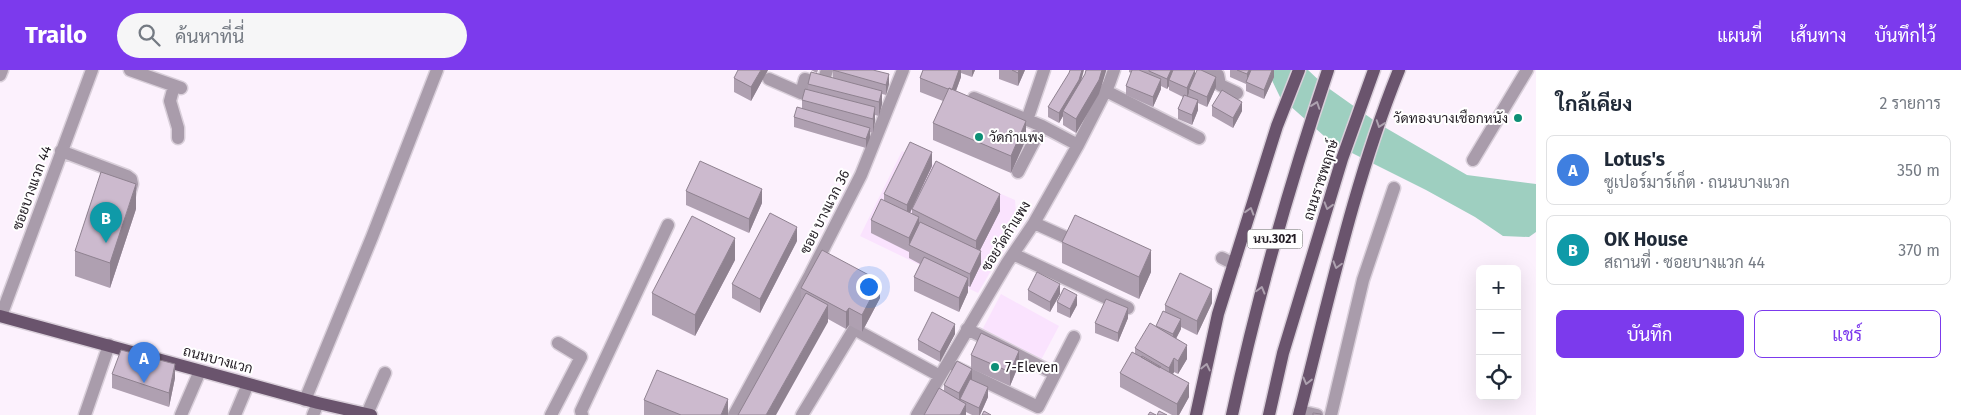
<!DOCTYPE html>
<html lang="th">
<head>
<meta charset="utf-8">
<style>
	:root { --surface:#fff; --page:#f6f6f7; --text:#1f2937; --muted:#747a83; --line:#e0e1e3; --accent:#7c3aed }
	body { margin:0; font-family:"Fira Sans",Sarabun,sans-serif; background:var(--page); color:var(--text) }
	.controls { position:absolute; right:15px; bottom:15px; display:grid; overflow:hidden; border-radius:8px; box-shadow:0 5px 20px #0002 }
	.controls button { width:45px; height:45px; display:grid; place-items:center; padding:0; border:0; border-bottom:1px solid var(--line); background:var(--surface); color:var(--text); font:25px sans-serif }
	.you { position:absolute; left:868px; top:216px; width:18px; height:18px; margin:-12px; border:4px solid #fff; border-radius:50%; background:#1a73e8; box-shadow:0 0 0 8px #1a73e833 }
	.badge { display:grid; place-items:center; width:32px; height:32px; border-radius:50%; background:var(--accent); color:#fff; font-size:16px; font-weight:700 }
	.pin { position:absolute; translate:-50% -41px; filter:drop-shadow(0 1px 2px #0008) }
	.pin::after { content:''; position:absolute; top:26px; width:18px; height:15px; background:inherit; clip-path:polygon(0 0,100% 0,50% 100%) }
	.list { margin:0; padding:0; list-style:none }
	h2 { display:flex; justify-content:space-between; align-items:center; height:65px; margin:0; padding:0 20px; font-size:21px }
	h2 small { font-size:16px; font-weight:400; color:var(--muted) }
	.list li { display:grid; grid-template-columns:32px 1fr auto; gap:15px; align-items:center; box-sizing:border-box; height:70px; margin:0 10px 10px; padding:0 10px; border:1px solid var(--line); border-radius:8px }
	.list b { display:block; font-size:19px; white-space:nowrap }
	.list p { margin:0; font-size:16px; white-space:nowrap; color:var(--muted) }
	.list em { font-size:16px; font-style:normal; color:var(--muted) }
	.actions { display:flex; gap:10px; padding:15px 20px }
	.actions a { flex:1; padding:11px 0; border:1px solid var(--accent); border-radius:8px; text-align:center; font-size:18px; color:var(--accent) }
	.actions .main { background:var(--accent); color:#fff }
	.icon { flex:none; width:28px; height:28px; fill:none; stroke:currentColor; stroke-width:2; stroke-linecap:round; stroke-linejoin:round }
	.map { position:relative; flex:none; width:1536px; height:345px; overflow:hidden }
	header { display:flex; align-items:center; gap:30px; box-sizing:border-box; height:70px; padding:0 25px; background:var(--accent); color:#fff }
	header strong { font-size:24px }
	nav { display:flex; gap:28px; margin-inline-start:auto; font-size:18px }
	.search { width:350px; height:45px; background:var(--page); display:flex; align-items:center; gap:12px; box-sizing:border-box; padding:0 18px; border-radius:28px; color:var(--muted); font-size:19px }
	main { display:flex }
	aside { flex:1; background:var(--surface) }
	.map>svg:first-child { display:block }
	.built { fill:#fae3fe }
	.water { fill:#9ecfc0 }
	.lines { fill:none; stroke-linecap:round; stroke-linejoin:round }
	.minor-casing { stroke:#d9cfda; stroke-width:15 }
	.major-casing { stroke:#d9cfda; stroke-width:15 }
	.minor { stroke:#a99cab; stroke-width:12 }
	.major { stroke:#6a546d; stroke-width:12 }
	.wall { fill:#afa0b1 }
	.shaded-wall { fill:#8f8290 }
	.building { fill:#ccbace; stroke:#8f8290 }
	.oneway { stroke:#ada1af }
	.poi-dot { fill:#0c8f76; stroke:#fff; stroke-width:2 }
	.labels { text-anchor:middle; dominant-baseline:central; stroke-width:4; stroke-linejoin:round; paint-order:stroke }
	.shield { fill:#fff; stroke:#646065; stroke-width:1 }
	.shield-label { font-size:12px; font-weight:bold; fill:#221c23 }
	.poi-label { font-size:14px; fill:#221c23; stroke:#fff; text-anchor:start }
	.street-label { font-size:14px; fill:#221c23; stroke:#fff }
</style>
</head>
<body>
<header>
<strong>Trailo</strong>
<div class="search"><svg class="icon" aria-label="search" viewBox="0 0 24 24"><circle cx="10" cy="10" r="6"/><path d="M15 15l6 6"/></svg>ค้นหาที่นี่</div>
<nav><a>แผนที่</a><a>เส้นทาง</a><a>บันทึกไว้</a></nav>
</header>
<main>
<div class="map">
<svg width="1536" height="345" viewBox="0 0 1536 345">
	<rect width="100%" height="100%" fill="#fcf1fd"/>
	<path class="built" d="M902,81l113,49 2,26 -39,67 -118,-57z
		M1001,224l58,32 -19,36 -58,-32z"/>
	<path class="water" d="M1267,0h41l16,15 55,39 88,51 69,9v48l-7,5 -26,-1 -28,-19 -49,-27 -94,-47 -52,-46z"/>
	<g class="lines">
		<defs>
			<path id="minor" d="M130,0l51,18
				M1206,0l12,5 2,10 17,8
				M0,5l2,-5
				M769,9l32,14 4,-14 20,7
				M822,15l5,-15
				M174,16l-4,15 8,27v10
				M1106,21l93,47
				M974,28l68,28 36,19
				M1027,50l17,-50
				M61,81l66,25 4,3 1,5 -4,14
				M1473,90l54,-90
				M1018,102l24,-46
				M1034,153l31,14
				M1013,184l115,54
				M1222,188l12,6
				M1,246l91,-246
				M967,259l88,45
				M957,298l81,39 36,-70
				M305,330l67,-163 65,-167
				M1300,341l17,4
				M367,344l18,-41
				M85,345l24,-70
				M181,345l19,-44
				M235,345l13,-31
				M313,345l5,-12
				M551,345l30,-58 -23,-14
				M582,345l-1,-4 87,-186
				M734,345l76,-140 51,-100 42,-105
				M802,345l52,-86 86,47
				M917,345l90,-152 27,-40 44,-78 31,-61 5,-14
				M1331,345l32,-135 31,-92"/>
			<path id="major" d="M0,246l318,87 53,12
				M1196,345l22,-101 59,-188 22,-56
				M1232,345c25,-117 58,-232 96,-345
				M1269,345l14,-62 59,-194 32,-89
				M1299,345c30,-116 55,-234 100,-345"/>
		</defs>
		<use href="#minor" class="minor-casing"/>
		<use href="#major" class="major-casing"/>
		<use href="#minor" class="minor"/>
		<use href="#major" class="major"/>
	</g>
	<path class="wall" d="M768,0l-17,31 -17,-9v-14z
		M811,0h7l-1,3z
		M833,0l56,14 -3,11 -4,-1v10l-3,12 -4,-1v6l-2,12 -3,-1v6l-4,10 -72,-21v-10l8,-9v-8l6,-10v-6l25,-6z
		M923,0h52l-3,7 -11,-4v4l-5,14 70,48 -15,34 -78,-33v-17l10,-22 -23,-9v-14z
		M999,0h26l-7,16 -19,-7z
		M1106,0l-7,24 -23,39 -13,-8v-9l-4,7 -11,-6v-10l33,-27z
		M1129,0h66v5l21,12 -9,20 -9,-4v7l-6,15 -14,-6v-10l5,-12 -14,-7v-4l-2,3 -6,-3v3l-8,18 -27,-12v-9l5,-13 -2,-1z
		M1230,0h44v7l-10,22 -18,-8v-7l-16,-7z
		M1212,36l30,5 -9,17 -21,-12z
		M932,96l-22,47 2,1v-5l88,2 -20,39 1,14 -11,23 -2,-1v6l-9,20 -45,-21v-14l6,-13 -11,-6v-7v1l-38,-19v-13l13,-19v-7z
		M686,121l76,12 -13,30 -63,-28z
		M136,139l-26,79 -35,-12v-25z
		M797,171l-37,72 -28,-15v-14z
		M1062,172l89,30 -12,27 -77,-36z
		M735,190l-40,76 -43,-21v-22z
		M801,218l79,10 -18,34 -13,-7 -3,4 -18,-10v3l-27,-20z
		M1028,220l32,4 -10,18 -22,-12z
		M1057,232l20,3 -7,13 -13,-6z
		M1212,233l-15,32 -16,-8v2l-5,10 11,20 -9,15 -4,-2 -1,2 16,23 -10,18h-7l-52,-28v-14l15,-19v-6l21,-21 9,-15v-7z
		M1128,248l-10,24 -23,-9v-10z
		M955,264l-15,28 -22,-12v-10z
		M971,285l48,9 -9,22 -38,-17 -1,10 17,18 -8,18h-8l-6,-3v3l-22,-24v-6l27,-16z
		M112,304l63,4 -6,29 -57,-19z
		M644,330l84,15h-84z"/>
	<path class="shaded-wall" d="M761,0h7l-17,31v-14z
		M959,0h2v7l-10,27v-14z
		M972,0h3l-3,7z
		M1019,0h6l-7,16v-13z
		M1082,0h2l-5,19 -16,22v5l-4,7v-10z
		M1102,0h4v1l-7,23 -23,39v-14z
		M1171,0h4l-6,10v6l-2,3v-10z
		M1195,0v8l-6,11v4l-2,5v-10z
		M1249,0h4l-6,12v-8z
		M1272,0h2v7l-10,22v-9z
		M889,4v10l-3,11v-10z
		M1216,7v10l-9,20v-10z
		M1161,9v10l-8,18v-10z
		M882,21v13l-3,12v-14z
		M1198,30v10l-6,15v-10z
		M1242,32v9l-9,17v-10z
		M875,37v14l-2,12v-14z
		M1026,51v18l-15,34v-17z
		M870,58v10l-4,10v-9z
		M932,82v14l-25,53v-14z
		M136,114v25l-26,79v-25z
		M762,119v14l-13,30v-14z
		M1000,124v17l-24,47v-17z
		M919,147v14l-10,14v7v-14z
		M797,157v14l-37,72v-14z
		M735,168v22l-40,76v-21z
		M1151,180v22l-12,27v-22z
		M981,181v13l-11,23v-13z
		M968,208v14l-9,20v-14z
		M880,211v17l-18,34v-17z
		M1060,214v10l-10,18v-10z
		M1212,219v14l-15,32v-14z
		M1077,225v10l-7,13v-9z
		M828,235v17l-52,93h-10z
		M849,238v17l-3,4v-17z
		M1128,238v10l-10,24v-9z
		M1181,249v10l-8,15v-10z
		M955,254v10l-15,28v-10z
		M1187,275v14l-9,15v-13z
		M1019,281v13l-9,22v-14z
		M1174,288v14l-5,10v-14z
		M175,294v14l-6,29v-14z
		M972,299v10l-13,24v-10z
		M1189,313v14l-10,18h-2v-11z
		M988,317v10l-8,18h-1v-7z
		M728,329v16h-7z
		M966,334v11h-6z"/>
	<path class="building" d="M738,0h23l-10,17 -17,-9z
		M833,0h40l16,4 -3,11z
		M923,0h36l-7,20 -3,-2 -1,1 -28,-11z
		M1012,0h7l-1,3z
		M1070,0h12l-3,10 -20,33 -11,-6 21,-34z
		M1086,0h16l-3,10 -23,39 -13,-8 22,-37z
		M1132,0h7l22,9 -8,18 -27,-11z
		M1149,0h22l-4,9 -18,-8z
		M1173,0h22l-8,18 -18,-8z
		M1197,0h4l15,7 -9,20 -18,-8z
		M1237,0h12l-2,4z
		M1251,0h21l-8,20 -18,-8z
		M811,2l71,19 -3,11 -71,-18z
		M949,18l77,33 -15,35 -78,-33z
		M805,19l70,18 -2,12 -71,-19z
		M1222,20l20,12 -9,16 -21,-12z
		M1184,25l14,5 -6,15 -14,-6z
		M797,37l73,21 -4,11 -72,-22z
		M910,72l22,10 -25,53 -23,-11z
		M700,91l62,28 -13,30 -63,-28z
		M936,91l64,33 -24,47 -64,-32z
		M101,102l35,12 -26,79 -35,-12z
		M881,129l38,18 -10,21 -38,-18z
		M770,143l27,14 -37,72 -28,-15z
		M1075,145l76,35 -12,27 -77,-35z
		M692,146l43,22 -40,77 -43,-22z
		M920,152l61,29 -11,23 -61,-29z
		M822,180l58,31 -18,34 -13,-7 -3,4 -45,-24z
		M924,187l44,21 -9,20 -45,-21z
		M1037,202l23,12 -10,18 -22,-12z
		M1180,203l32,16 -15,32 -32,-16z
		M1064,218l13,7 -7,14 -13,-7z
		M806,223l22,12 -62,110h-28z
		M1106,229l22,9 -10,25 -23,-10z
		M1163,241l18,8 -8,15 -17,-8z
		M932,242l23,12 -15,28 -22,-12z
		M1150,253l37,22 -9,16 -4,-3 -5,10 -34,-20z
		M981,263l38,18 -9,21 -39,-17z
		M121,280l54,14 -6,29 -57,-19z
		M1132,282l57,31 -12,21 -57,-31z
		M1142,286l19,11 -1,1 -19,-11z
		M957,291l15,8 -13,24 -15,-8z
		M657,300l71,29 -7,16h-40l-37,-15z
		M970,309l18,8 -9,21 -19,-9z
		M939,318l27,16 -6,11h-36z
		M984,341l7,4h-9z
		M1159,341l8,4h-10z
		M1150,342l6,3h-8z
		M1313,343l8,1v1h-8z"/>
	<defs><path id="oneway-chevron" d="M-2-3.5L2.5 0L-2 3.5" fill="none" stroke-width="1.6" stroke-linecap="round" stroke-linejoin="round" transform="scale(1.25)"/></defs>
	<g class="oneway">
		<use href="#oneway-chevron" transform="translate(1316 35) rotate(-71)"/>
		<use href="#oneway-chevron" transform="translate(1380 54) rotate(109)"/>
		<use href="#oneway-chevron" transform="translate(1328 136) rotate(107)"/>
		<use href="#oneway-chevron" transform="translate(1250 141) rotate(-73)"/>
		<use href="#oneway-chevron" transform="translate(1337 195) rotate(106)"/>
		<use href="#oneway-chevron" transform="translate(1261 220) rotate(-75)"/>
		<use href="#oneway-chevron" transform="translate(1206 297) rotate(-77)"/>
		<use href="#oneway-chevron" transform="translate(1307 311) rotate(104)"/>
	</g>
	<g class="poi-dot">
		<circle cx="1518" cy="48" r="5"/>
		<circle cx="979" cy="67" r="5"/>
		<circle cx="995" cy="297" r="5"/>
	</g>
	<g class="labels">
		<rect class="shield" x="1247.5" y="159.5" width="55" height="19" rx="4"/>
		<g class="shield-label">
			<text x="1275" y="169">นบ.3021</text>
		</g>
		<g class="poi-label">
			<text x="1508" y="48" text-anchor="end">วัดทองบางเชือกหนัง</text>
			<text x="989" y="67">วัดกำแพง</text>
			<text x="1005" y="297">7-Eleven</text>
		</g>
		<g class="street-label">
			<text transform="translate(1321 110) rotate(-72)">ถนนราชพฤกษ์</text>
			<text transform="translate(32 118) rotate(-70)">ซอยบางแวก 44</text>
			<text transform="translate(825 142) rotate(-63)">ซอย บางแวก 36</text>
			<text transform="translate(1006 166) rotate(-58)">ซอยวัดกำแพง</text>
			<text transform="translate(218 290) rotate(15)">ถนนบางแวก</text>
		</g>
	</g>
</svg>
<div class="controls">
<button>+</button>
<button>−</button>
<button><svg class="icon" aria-label="locate" viewBox="0 0 24 24"><circle cx="12" cy="12" r="6"/><path d="M12 2v4M12 18v4M2 12h4M18 12h4"/></svg></button>
</div>
<div class="you"></div>
<div class="pin badge" style="left:144px;top:313px;background:#3f7fe0">A</div>
<div class="pin badge" style="left:106px;top:173px;background:#0f9aa8">B</div>
</div>
<aside>
<h2>ใกล้เคียง<small>2 รายการ</small></h2>
<ul class="list">
<li><span class="badge" style="background:#3f7fe0">A</span><div><b>Lotus's</b><p>ซูเปอร์มาร์เก็ต · ถนนบางแวก</p></div><em>350 m</em></li>
<li><span class="badge" style="background:#0f9aa8">B</span><div><b>OK House</b><p>สถานที่ · ซอยบางแวก 44</p></div><em>370 m</em></li>
</ul>
<div class="actions"><a class="main">บันทึก</a><a>แชร์</a></div>
</aside>
</main>
</body>
</html>
